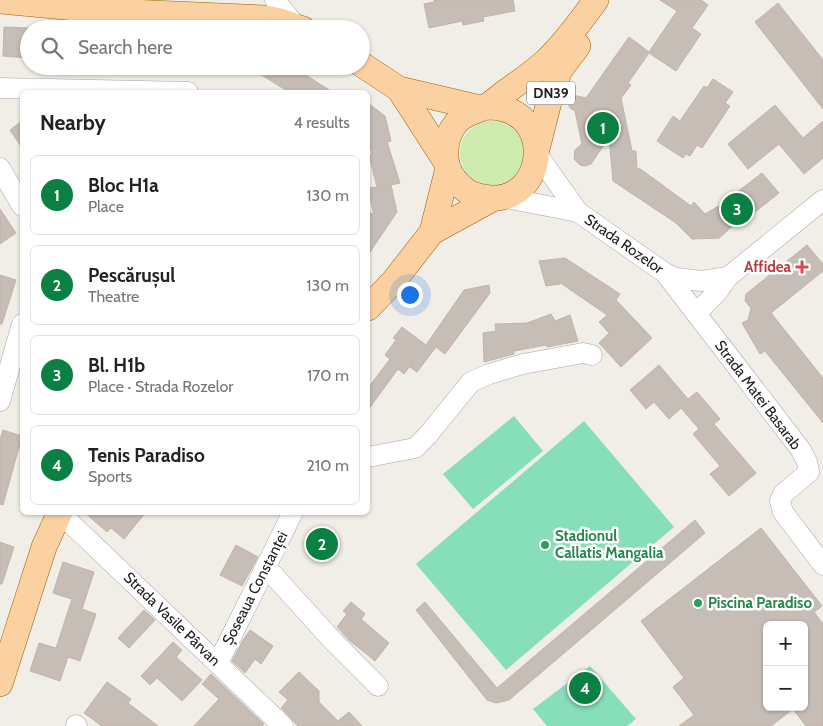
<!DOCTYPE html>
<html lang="en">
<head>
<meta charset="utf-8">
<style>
	:root { --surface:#fff; --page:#f6f6f6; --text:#222; --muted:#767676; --line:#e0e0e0; --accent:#0b8043 }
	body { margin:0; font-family:Cabin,sans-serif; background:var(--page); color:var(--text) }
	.controls { position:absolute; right:15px; bottom:15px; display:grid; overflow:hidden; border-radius:8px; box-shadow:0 1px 4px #0004 }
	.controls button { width:45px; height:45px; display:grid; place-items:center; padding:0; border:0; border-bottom:1px solid var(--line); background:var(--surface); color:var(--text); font:25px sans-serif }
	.you { position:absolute; left:409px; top:294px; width:18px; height:18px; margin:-12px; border:4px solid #fff; border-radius:50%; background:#1a73e8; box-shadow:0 0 0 8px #1a73e833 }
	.badge { display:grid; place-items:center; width:32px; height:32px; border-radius:50%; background:var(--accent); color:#fff; font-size:16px; font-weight:700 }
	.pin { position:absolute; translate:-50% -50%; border:2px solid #fff; box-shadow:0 1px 5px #0006 }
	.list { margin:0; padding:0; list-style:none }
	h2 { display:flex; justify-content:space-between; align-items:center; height:65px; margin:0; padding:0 20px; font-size:21px }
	h2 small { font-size:16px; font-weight:400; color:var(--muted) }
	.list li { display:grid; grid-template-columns:32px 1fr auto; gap:15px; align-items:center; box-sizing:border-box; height:80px; margin:0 10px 10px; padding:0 10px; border:1px solid var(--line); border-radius:8px }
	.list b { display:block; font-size:19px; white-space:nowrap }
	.list p { margin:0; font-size:16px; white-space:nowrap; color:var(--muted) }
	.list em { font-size:16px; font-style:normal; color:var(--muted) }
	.icon { flex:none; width:28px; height:28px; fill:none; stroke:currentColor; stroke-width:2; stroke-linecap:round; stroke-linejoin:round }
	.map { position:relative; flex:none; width:823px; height:726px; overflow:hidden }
	.search { position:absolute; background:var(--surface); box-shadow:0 1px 4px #0004; left:20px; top:20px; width:350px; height:55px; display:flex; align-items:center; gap:12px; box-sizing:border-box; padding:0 18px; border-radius:28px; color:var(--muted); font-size:19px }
	.panel { position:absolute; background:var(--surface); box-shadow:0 1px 4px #0004; left:20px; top:90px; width:350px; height:425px; border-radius:8px }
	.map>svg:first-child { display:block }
	.grass { fill:#ceeaae }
	.pitch { fill:#86dfb9 }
	.building { fill:#c6bdb6; stroke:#c3b3a9; fill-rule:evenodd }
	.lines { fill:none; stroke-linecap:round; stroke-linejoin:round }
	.minor-casing { stroke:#a7a7a7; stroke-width:21 }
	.major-casing { stroke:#9c6201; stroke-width:26 }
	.minor { stroke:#fff; stroke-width:20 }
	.major { stroke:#fbd1a2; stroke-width:25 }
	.health-dot { fill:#e0444e; stroke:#fff; stroke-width:2 }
	.leisure-dot { fill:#2e9e5b; stroke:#fff; stroke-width:2 }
	.labels { text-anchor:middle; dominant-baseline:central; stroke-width:5; stroke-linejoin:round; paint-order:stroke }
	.shield { fill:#fff; stroke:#636363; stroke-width:1 }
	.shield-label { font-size:14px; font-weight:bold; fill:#202020 }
	.street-label { font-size:15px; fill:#202020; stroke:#fff }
	.health-label { font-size:15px; font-weight:bold; fill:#be3a42; stroke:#fff; text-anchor:end }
	.leisure-label { font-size:15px; font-weight:bold; fill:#27864d; stroke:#fff; text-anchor:start }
</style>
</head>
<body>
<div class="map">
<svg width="823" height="726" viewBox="0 0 823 726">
	<rect width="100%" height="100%" fill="#f1ede7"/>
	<path class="grass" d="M460 153a32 32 0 1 1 64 0a32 32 0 1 1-64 0Z"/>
	<path class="pitch" d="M514,416l29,35 -70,58 -30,-35z
		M584,421l90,106 -168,143 -90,-106z
		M590,666l46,53 -9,7h-80l-14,-17z"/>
	<path class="building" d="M434,0h79l2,11 -32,6 1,4 -21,4 -1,-4 -33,7 -5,-24 10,-2z
		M660,0h41l7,5 -16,23 9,6 -25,37 -27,-18 -21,30 3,2 -10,13 11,53h4l1,20 2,-3 52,38 3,-4 11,12 14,-8 43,-33 17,20 -43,34 -2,-2 -15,13 -27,1 -16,-16 -63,-42 -4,-44 -18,27 -6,2 -5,-1 -6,-6 1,-9 7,-6 -7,-33 -5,-3 -2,-4 2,-6 3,-3 13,3 43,-61 20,15 28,-41z
		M778,3l45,57v49l-68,-87z
		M4,27l25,1v30l-26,-2z
		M265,66h27l40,26h-43l-29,-18z
		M713,79l20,13 -8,11 5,3 -28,42 -5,-3 -7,11 -4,-2 -3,4 -26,-17 16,-25 7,5 24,-35 3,2z
		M368,103l17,13 6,25 -4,1 13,41 -9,2 6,27 -29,43v-44l6,4 -6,-27 9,-1 -8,-32 3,-1 -4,-14z
		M775,105l28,33 20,-17v37l-19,16 -25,-30 -31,25 -20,-25z
		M22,121v27l-12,-18z
		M0,209l16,24 -16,11z
		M807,245l16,19v7l-52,42 52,65v45l-58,-72 -5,3 -18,-31 6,-3 3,-12 -6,-7 1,-7z
		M565,258l55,36 -4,6 36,38 -31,29 -22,-24 10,-10 -10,-11 8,-7 -48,-33 1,2 -14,2 -7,-25z
		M0,275l16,5 -14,44h-2z
		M489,285l1,8 -45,61 -9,-7 -19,25 -7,-5 4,-6 -10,13 -6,-5 -30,41v-22l22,-29 -5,-4 11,-15 -3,-2 9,-11 24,18 38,-55z
		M551,314l4,7 15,-6 8,26 -31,6 -1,-2 -32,6v3l-30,8 -1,-29 13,-2 -1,-7 32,-1z
		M659,365l29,34 9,-7 23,27 -6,5 42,49 -27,23 -19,-22 10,-8 -27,-32 6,-5 -18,-21 -12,11 -15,-17 -8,7 -16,-19z
		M3,430l19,6 -19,69 -3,-1v-65z
		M84,512h62l-22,27 -13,-11 -4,4z
		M695,520l10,13 -196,167 -13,3 -9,-3 -71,-90 9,-8 72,86z
		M761,528l61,78 -8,6 9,12v102h-17l-13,-17 -22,17h-92l15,-11 -21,-28 11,-9 -43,-57zM767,625h37v82h-37z
		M0,542l14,5 -12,37h-2z
		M236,545l22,12 -16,29 -22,-11z
		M63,562l31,10 -12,37 14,5 -16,47 -12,-4 -8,24 -30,-10 9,-28 17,5 16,-49 -19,-6z
		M351,602l14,12 -4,5 28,24 -14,18 -26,-21 -12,-13 10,-13 -4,-3z
		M144,610l11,10 -26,28 -11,-10z
		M250,630l23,16 -12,18 -6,-5 -10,14 -13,-12 11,-21z
		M173,642l9,8 -6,7 26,23 -20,21 -25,-23 -7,7 -9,-9z
		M299,672l20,19v11l19,19 11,-9 13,14h-64l-17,-18 7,-8 -9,-8z
		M211,674l53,50 -2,2h-68l25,-27 -17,-15z
		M107,682l24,17 -3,4 30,23h-56l-18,-13z"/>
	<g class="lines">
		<defs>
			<path id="minor" d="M275,0l20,25
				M0,88l188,4
				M537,154l41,58 87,61 11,5 26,3 26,-4 95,-77
				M0,168l22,38
				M502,197l76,15
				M665,273l136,177 6,12 2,10 -26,22 -3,7 3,11 40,53
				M697,313l21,-22 10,-14
				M0,401l22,-77
				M368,457l47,-9 13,-13 43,-53 18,-8 34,-10 60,-11 9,2
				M60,513l223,213
				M266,567l67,74 45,45
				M218,663l75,-151
				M76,725l1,1"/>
			<path id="major" d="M0,1l107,10 158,7 15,3 23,8
				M361,64l38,25 81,19
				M399,89l47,73
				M485,107c4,0 10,0 15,1 54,10 45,93 -10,90 -8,-1 -15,-2 -22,-6 -11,-8 -21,-19 -22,-34 -1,-12 2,-25 10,-35 8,-10 19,-11 29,-16 7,-4 13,-9 19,-14 14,-10 29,-20 42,-32 19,-18 35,-40 50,-61
				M537,149l14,-55 9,-24 18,-24
				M432,232l62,-34
				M368,308l25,-26 39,-50 16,-64
				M0,684l44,-137 16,-35"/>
		</defs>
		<use href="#minor" class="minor-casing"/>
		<use href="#major" class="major-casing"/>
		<use href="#minor" class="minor"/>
		<use href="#major" class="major"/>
	</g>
	<path class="health-dot" d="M799.5 259.5h5v5h5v5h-5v5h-5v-5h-5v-5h5z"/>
	<g class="leisure-dot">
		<circle cx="545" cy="545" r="5"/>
		<circle cx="698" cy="603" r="5"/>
	</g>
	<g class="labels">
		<rect class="shield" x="527" y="81.5" width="48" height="23" rx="4"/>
		<g class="shield-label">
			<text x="551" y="93">DN39</text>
		</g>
		<g class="street-label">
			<text transform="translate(624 244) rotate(35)">Strada Rozelor</text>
			<text transform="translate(758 395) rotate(53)">Strada Matei Basarab</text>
			<text transform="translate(255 588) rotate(-63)">Șoseaua Constanței</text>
			<text transform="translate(172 619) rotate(44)">Strada Vasile Pârvan</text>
		</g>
		<g class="health-label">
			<text x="791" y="267">Affidea</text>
		</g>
		<g class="leisure-label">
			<text x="555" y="536">Stadionul<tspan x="555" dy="17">Callatis Mangalia</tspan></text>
			<text x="708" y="603">Piscina Paradiso</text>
		</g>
	</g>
</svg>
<div class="controls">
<button>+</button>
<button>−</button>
</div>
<div class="you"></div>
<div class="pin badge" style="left:603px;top:128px">1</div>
<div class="pin badge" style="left:322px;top:544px">2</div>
<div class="pin badge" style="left:737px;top:209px">3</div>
<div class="pin badge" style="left:585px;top:688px">4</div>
<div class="search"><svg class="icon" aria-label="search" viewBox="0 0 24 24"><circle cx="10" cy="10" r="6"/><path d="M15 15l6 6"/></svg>Search here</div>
<section class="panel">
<h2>Nearby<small>4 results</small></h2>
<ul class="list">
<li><span class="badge">1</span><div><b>Bloc H1a</b><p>Place</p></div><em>130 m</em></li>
<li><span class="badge">2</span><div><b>Pescărușul</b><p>Theatre</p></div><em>130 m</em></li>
<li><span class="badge">3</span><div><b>Bl. H1b</b><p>Place · Strada Rozelor</p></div><em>170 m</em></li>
<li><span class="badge">4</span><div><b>Tenis Paradiso</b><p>Sports</p></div><em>210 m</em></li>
</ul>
</section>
</div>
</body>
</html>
